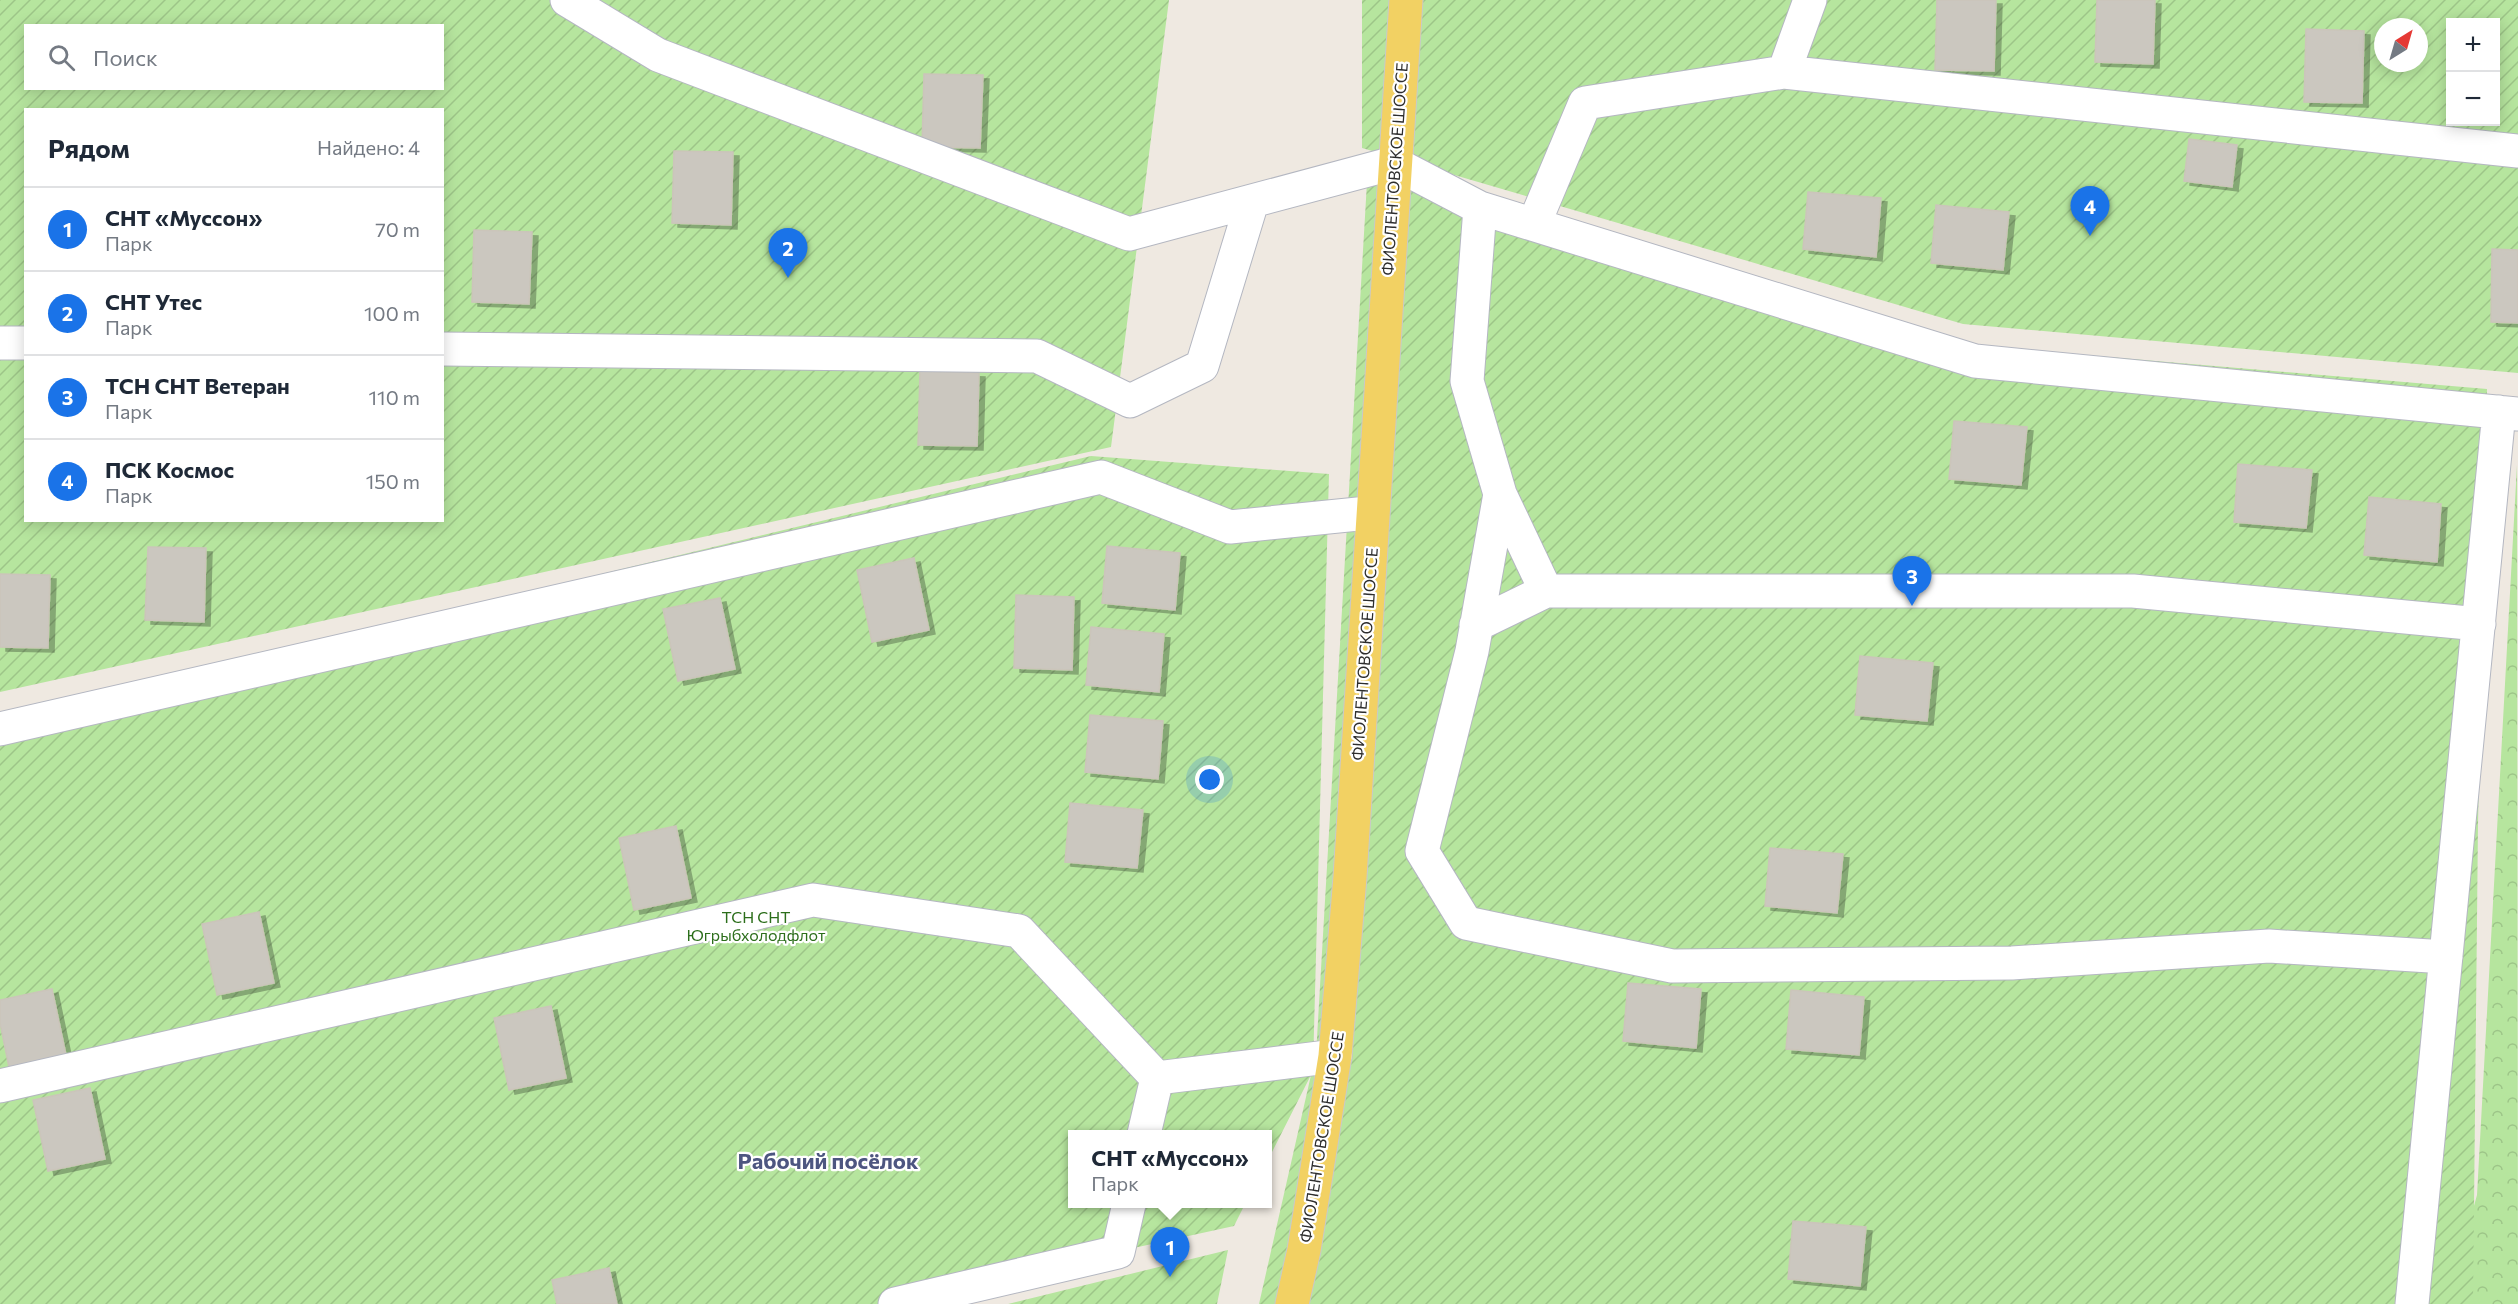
<!DOCTYPE html>
<html lang="ru">
<head>
<meta charset="utf-8">
<style>
	:root { --surface:#fff; --page:#f2f2f3; --text:#1f2937; --muted:#747a83; --line:#e0e1e3; --accent:#1a73e8 }
	body { margin:0; font-family:Commissioner,sans-serif; background:var(--page); color:var(--text) }
	.controls { position:absolute; right:18px; top:18px; display:grid; overflow:hidden; border-radius:0px; box-shadow:0 3px 15px #0003 }
	.controls button { width:54px; height:54px; display:grid; place-items:center; padding:0; border:0; border-bottom:2px solid var(--line); background:var(--surface); color:var(--text); font:30px sans-serif }
	.compass { position:absolute; left:2374px; top:18px; width:54px; height:54px; border-radius:50%; background:var(--surface); box-shadow:0 3px 15px #0003; rotate:37deg }
	.you { position:absolute; left:1210px; top:780px; width:21px; height:21px; margin:-15px; border:4px solid #fff; border-radius:50%; background:#1a73e8; box-shadow:0 0 0 9px #1a73e833 }
	.badge { display:grid; place-items:center; width:39px; height:39px; border-radius:50%; background:var(--accent); color:#fff; font-size:20px; font-weight:700 }
	.pin { position:absolute; translate:-50% -50px; filter:drop-shadow(0 2px 3px #0008) }
	.pin::after { content:''; position:absolute; top:32px; width:21px; height:18px; background:inherit; clip-path:polygon(0 0,100% 0,50% 100%) }
	.popup { position:absolute; left:1068px; top:1130px; width:204px; height:78px; box-sizing:border-box; display:grid; place-content:center; border-radius:0px; background:var(--surface); filter:drop-shadow(0 2px 4px #0005); font-size:20px; white-space:nowrap; color:var(--muted) }
	.popup b { font-size:22px; color:var(--text) }
	.popup::after { content:''; position:absolute; left:50%; top:100%; margin-left:-12px; border:12px solid transparent; border-top-color:var(--surface) }
	.list { margin:0; padding:0; list-style:none }
	h2 { display:flex; justify-content:space-between; align-items:center; height:78px; margin:0; padding:0 24px; font-size:26px }
	h2 small { font-size:20px; font-weight:400; color:var(--muted) }
	.list li { display:grid; grid-template-columns:39px 1fr auto; gap:18px; align-items:center; box-sizing:border-box; height:84px; padding:0 24px; border-top:2px solid var(--line) }
	.list b { display:block; font-size:22px; white-space:nowrap }
	.list p { margin:0; font-size:20px; white-space:nowrap; color:var(--muted) }
	.list em { font-size:20px; font-style:normal; color:var(--muted) }
	.icon { flex:none; width:33px; height:33px; fill:none; stroke:currentColor; stroke-width:2; stroke-linecap:round; stroke-linejoin:round }
	.map { position:relative; flex:none; width:2518px; height:1304px; overflow:hidden }
	.search { position:absolute; background:var(--surface); box-shadow:0 3px 15px #0003; left:24px; top:24px; width:420px; height:66px; display:flex; align-items:center; gap:15px; box-sizing:border-box; padding:0 21px; border-radius:0px; color:var(--muted); font-size:22px }
	.panel { position:absolute; background:var(--surface); box-shadow:0 3px 15px #0003; left:24px; top:108px; width:420px; height:414px; border-radius:0px }
	.map>svg:first-child { display:block }
	.forest { fill:url(#forest-crowns) }
	.garden { fill:url(#garden-furrows); fill-rule:evenodd }
	.building { fill:#cbc7bf; stroke:#cbc5ba; stroke-width:1.5; filter:url(#shadow) }
	.lines { fill:none; stroke-linecap:round; stroke-linejoin:round }
	.minor-casing { stroke:#b4b7c1; stroke-width:35 }
	.major-casing { stroke:#c9c9c9; stroke-width:35 }
	.minor { stroke:#fff; stroke-width:33 }
	.major { stroke:#f2d163; stroke-width:33 }
	.labels { text-anchor:middle; dominant-baseline:central; stroke-width:4.5; stroke-linejoin:round; paint-order:stroke }
	.street-label { font-size:16px; fill:#2e2e2e; stroke:#fff }
	.park-label { font-size:16px; fill:#2c6e1b; stroke:#fff }
	.district-label { font-size:22px; font-weight:bold; fill:#4d5680; stroke:#fff }
</style>
</head>
<body>
<div class="map">
<svg width="2518" height="1304" viewBox="0 0 2518 1304">
	<defs>
		<pattern id="forest-crowns" width="20" height="18" patternUnits="userSpaceOnUse" patternTransform="scale(1.5)"><rect width="20" height="18" fill="#b6e59e"/><path d="M2 6a3 3 0 1 1 6 0M12 15a3 3 0 1 1 6 0" fill="none" stroke="#9dc588"/></pattern>
		<pattern id="garden-furrows" width="10" height="10" patternUnits="userSpaceOnUse" patternTransform="scale(1.5)"><rect width="10" height="10" fill="#b6e59e"/><path d="M-1 1l2-2M0 10L10 0M9 11l2-2" fill="none" stroke="#9dc588"/></pattern>
		<filter id="shadow"><feDropShadow dx="6" dy="4" stdDeviation="0" flood-color="#0004"/></filter>
	</defs>
	<rect width="100%" height="100%" fill="#efe9e1"/>
	<path class="forest" d="M2517,465l1,839h-71l30,-109z"/>
	<path class="garden" d="M0,0h1169l-58,447 -1111,245zM26,26h416v62h-416zM26,110h416v410h-416z
		M1362,0h1156v373l-555,-49 -601,-176zM2450,22h46v100h-46zM2383,27h36v36h-36z
		M1368,165l611,181 508,43 -9,435 -5,480h-1214l52,-229 -43,85v-26h-196v70h173l-11,22 -356,78h-878v-585l1091,-263 238,18 -16,593 3,-12z
		M1228,1250l-11,54h-209z"/>
	<path class="building" d="M1937,0h59l-2,71 -59,-1z
		M2097,0h58l-2,64 -58,-2z
		M2306,29l58,2 -2,72 -58,-1z
		M924,74l59,1 -3,73 -58,-1z
		M2189,139l48,6 -5,42 -48,-6z
		M674,151l59,1 -2,73 -59,-2z
		M1808,192l73,6 -5,59 -73,-8z
		M1936,205l73,7 -6,58 -72,-7z
		M474,230l58,2 -3,72 -57,-2z
		M2492,249l26,1v73l-27,-1z
		M920,371l59,2 -2,73 -59,-1z
		M1954,421l73,6 -6,58 -72,-6z
		M2238,464l74,6 -6,58 -72,-6z
		M2369,497l72,7 -4,58 -73,-7z
		M1107,546l73,7 -5,57 -73,-7z
		M148,547l58,1 -2,74 -59,-2z
		M914,558l15,72 -57,12 -15,-72z
		M0,574l50,1 -2,73 -48,-1z
		M1016,595l58,2 -2,73 -58,-2z
		M720,598l15,71 -57,12 -15,-72z
		M1091,627l73,7 -5,58 -73,-7z
		M1860,656l73,7 -6,58 -72,-6z
		M1090,715l73,6 -5,58 -73,-7z
		M1070,803l73,7 -6,58 -72,-6z
		M676,826l15,72 -57,12 -15,-72z
		M1770,848l73,6 -6,59 -72,-7z
		M259,912l15,71 -57,12 -15,-71z
		M1628,983l73,6 -5,59 -73,-7z
		M52,989l15,71 -57,12 -10,-49v-23z
		M1791,990l73,7 -5,58 -73,-6z
		M551,1006l15,72 -57,12 -15,-72z
		M90,1088l15,71 -57,12 -15,-71z
		M1793,1221l73,6 -6,59 -72,-7z
		M609,1268l8,36h-60l-5,-24z"/>
	<g class="lines">
		<defs>
			<path id="minor" d="M567,0l91,55 471,179 265,-71 86,45 495,153 543,53
				M1784,72l734,79
				M1480,208l-13,173 33,113 46,97h587l346,33
				M1534,224l51,-121 199,-31 26,-72
				M0,343h26
				M442,349l595,7 93,45 72,-35 50,-164
				M1500,494l-28,157 -50,200 44,72 206,43 340,-3 257,-17 177,11
				M1476,625l70,-34
				M0,729l1101,-252 129,50 128,-13
				M1157,1078l178,-22
				M0,1086l813,-186 206,31 138,147
				M1144,1134l13,-56
				M895,1304l223,-52 11,-48
				M2412,1304l87,-892"/>
			<path id="major" d="M1292,1304l12,-54 31,-194 15,-179 56,-877"/>
		</defs>
		<use href="#minor" class="minor-casing"/>
		<use href="#major" class="major-casing"/>
		<use href="#minor" class="minor"/>
		<use href="#major" class="major"/>
	</g>
	<g class="labels">
		<g class="street-label">
			<text transform="translate(1394 169) rotate(-86)">ФИОЛЕНТОВСКОЕ ШОССЕ</text>
			<text transform="translate(1364 654) rotate(-86)">ФИОЛЕНТОВСКОЕ ШОССЕ</text>
			<text transform="translate(1321 1137) rotate(-81)">ФИОЛЕНТОВСКОЕ ШОССЕ</text>
		</g>
		<g class="park-label">
			<text x="756" y="916">ТСН СНТ<tspan x="756" dy="18">Югрыбхолодфлот</tspan></text>
		</g>
		<g class="district-label">
			<text x="828" y="1160">Рабочий посёлок</text>
		</g>
	</g>
</svg>
<div class="controls">
<button>+</button>
<button>−</button>
</div>
<svg class="compass" viewBox="-18 -18 36 36"><path d="M0-13l5 13h-10z" fill="#e53935"/><path d="M0 13l5-13h-10z" fill="#747a83"/></svg>
<div class="you"></div>
<div class="pin badge" style="left:1170px;top:1277px">1</div>
<div class="popup"><b>СНТ «Муссон»</b>Парк</div>
<div class="pin badge" style="left:788px;top:278px">2</div>
<div class="pin badge" style="left:1912px;top:606px">3</div>
<div class="pin badge" style="left:2090px;top:236px">4</div>
<div class="search"><svg class="icon" aria-label="search" viewBox="0 0 24 24"><circle cx="10" cy="10" r="6"/><path d="M15 15l6 6"/></svg>Поиск</div>
<section class="panel">
<h2>Рядом<small>Найдено: 4</small></h2>
<ul class="list">
<li><span class="badge">1</span><div><b>СНТ «Муссон»</b><p>Парк</p></div><em>70 m</em></li>
<li><span class="badge">2</span><div><b>СНТ Утес</b><p>Парк</p></div><em>100 m</em></li>
<li><span class="badge">3</span><div><b>ТСН СНТ Ветеран</b><p>Парк</p></div><em>110 m</em></li>
<li><span class="badge">4</span><div><b>ПСК Космос</b><p>Парк</p></div><em>150 m</em></li>
</ul>
</section>
</div>
</body>
</html>
